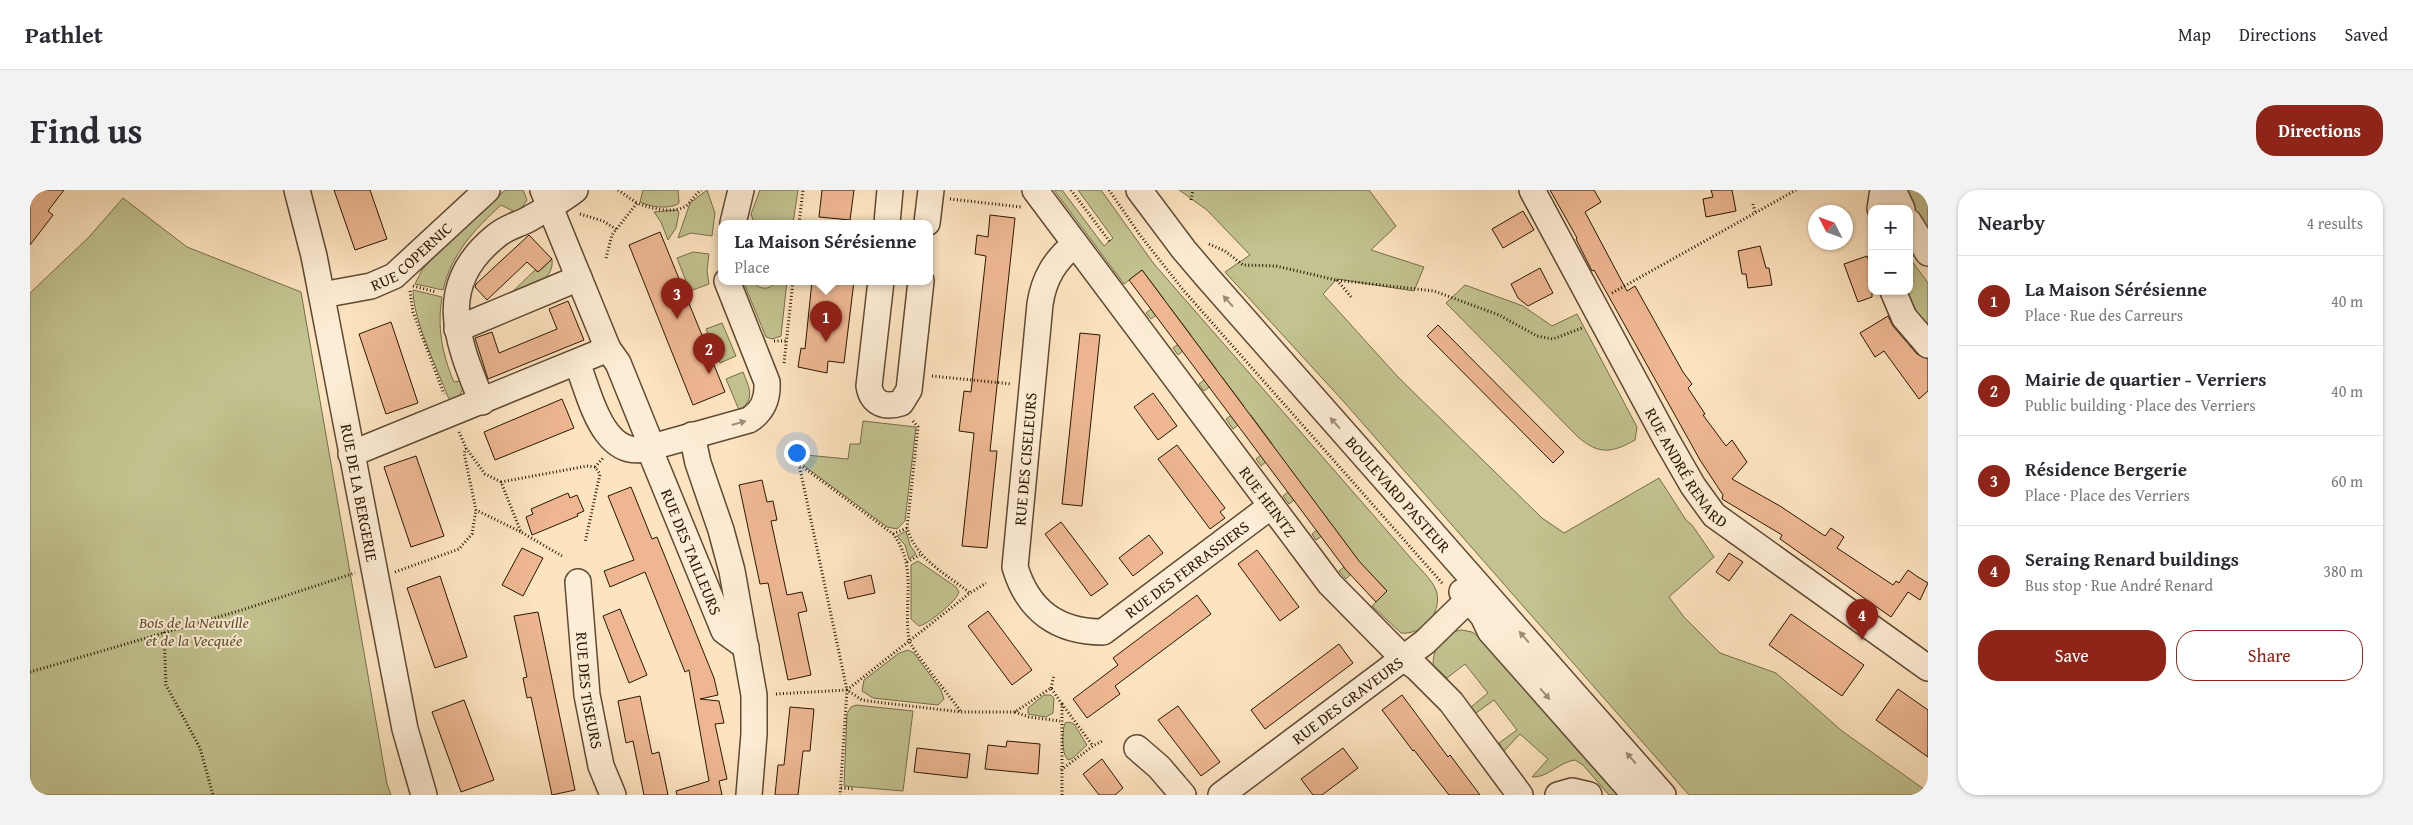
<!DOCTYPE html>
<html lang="en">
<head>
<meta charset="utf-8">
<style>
	:root { --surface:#fff; --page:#f2f2f3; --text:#2b2b33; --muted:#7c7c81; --line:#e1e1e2; --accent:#8f2418 }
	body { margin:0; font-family:"Gentium Book Plus",serif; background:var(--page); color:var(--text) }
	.controls { position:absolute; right:15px; top:15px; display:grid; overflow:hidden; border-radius:10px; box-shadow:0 1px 4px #0004 }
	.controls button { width:45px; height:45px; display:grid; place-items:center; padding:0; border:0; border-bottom:1px solid var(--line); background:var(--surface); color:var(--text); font:25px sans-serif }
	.compass { position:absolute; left:1778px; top:15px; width:45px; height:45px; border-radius:50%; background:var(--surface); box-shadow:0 1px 4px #0004; rotate:312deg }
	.you { position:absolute; left:766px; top:262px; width:18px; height:18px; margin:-12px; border:4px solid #fff; border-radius:50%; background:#1a73e8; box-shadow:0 0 0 8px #1a73e833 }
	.badge { display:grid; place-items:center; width:32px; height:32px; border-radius:50%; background:var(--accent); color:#fff; font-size:16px; font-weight:700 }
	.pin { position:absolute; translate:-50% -41px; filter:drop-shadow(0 1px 2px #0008) }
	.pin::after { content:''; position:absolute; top:26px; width:18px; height:15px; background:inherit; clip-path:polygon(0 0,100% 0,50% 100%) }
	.popup { position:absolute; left:688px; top:30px; width:215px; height:65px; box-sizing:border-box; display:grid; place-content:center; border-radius:10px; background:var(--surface); filter:drop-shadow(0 1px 4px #0005); font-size:16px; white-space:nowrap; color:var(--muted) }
	.popup b { font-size:19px; color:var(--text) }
	.popup::after { content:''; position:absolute; left:50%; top:100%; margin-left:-10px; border:10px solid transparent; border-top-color:var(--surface) }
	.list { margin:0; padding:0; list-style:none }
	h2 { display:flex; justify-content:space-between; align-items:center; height:65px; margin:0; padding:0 20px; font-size:21px }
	h2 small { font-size:16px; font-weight:400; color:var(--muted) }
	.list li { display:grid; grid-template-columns:32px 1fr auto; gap:15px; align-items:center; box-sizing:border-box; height:90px; padding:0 20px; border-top:1px solid var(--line) }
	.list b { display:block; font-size:19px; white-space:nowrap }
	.list p { margin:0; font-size:16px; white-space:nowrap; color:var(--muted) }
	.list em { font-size:16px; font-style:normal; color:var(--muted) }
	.actions { display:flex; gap:10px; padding:15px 20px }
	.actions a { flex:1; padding:11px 0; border:1px solid var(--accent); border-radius:20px; text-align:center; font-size:18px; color:var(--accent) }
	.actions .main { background:var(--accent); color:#fff }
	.map { position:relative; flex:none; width:1898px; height:605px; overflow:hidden; border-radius:20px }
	header { display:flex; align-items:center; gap:30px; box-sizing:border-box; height:70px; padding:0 25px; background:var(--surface); border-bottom:1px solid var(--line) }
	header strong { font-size:24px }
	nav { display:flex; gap:28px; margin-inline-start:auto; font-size:18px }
	.intro { display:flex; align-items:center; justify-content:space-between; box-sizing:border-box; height:120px; padding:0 30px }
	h1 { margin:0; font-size:35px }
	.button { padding:12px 22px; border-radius:20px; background:var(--accent); color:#fff; font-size:18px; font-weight:700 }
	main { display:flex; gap:30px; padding:0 30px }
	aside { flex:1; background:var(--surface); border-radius:20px; box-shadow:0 1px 4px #0004 }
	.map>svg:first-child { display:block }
	.green { fill:#c2c390; stroke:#766d49 }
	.building { fill:#eeb792; stroke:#2a1702 }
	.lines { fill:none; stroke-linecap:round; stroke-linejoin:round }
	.minor-casing { stroke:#5f4a32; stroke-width:28 }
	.path { stroke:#2a1702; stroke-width:3; stroke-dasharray:1 2.5; stroke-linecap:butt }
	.minor { stroke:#feedd6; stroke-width:25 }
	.oneway { fill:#9f8d77 }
	.labels { text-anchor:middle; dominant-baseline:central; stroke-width:4; stroke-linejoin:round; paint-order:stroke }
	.street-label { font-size:16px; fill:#2a1702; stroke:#feedd6 }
	.park-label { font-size:16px; font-style:italic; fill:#5f5334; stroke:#feedd6 }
</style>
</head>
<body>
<header>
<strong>Pathlet</strong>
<nav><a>Map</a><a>Directions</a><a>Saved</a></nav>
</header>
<div class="intro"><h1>Find us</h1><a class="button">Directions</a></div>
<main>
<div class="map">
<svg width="1898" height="605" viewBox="0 0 1898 605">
	<rect width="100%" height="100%" fill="#fde4c0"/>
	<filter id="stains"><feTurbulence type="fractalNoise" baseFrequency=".004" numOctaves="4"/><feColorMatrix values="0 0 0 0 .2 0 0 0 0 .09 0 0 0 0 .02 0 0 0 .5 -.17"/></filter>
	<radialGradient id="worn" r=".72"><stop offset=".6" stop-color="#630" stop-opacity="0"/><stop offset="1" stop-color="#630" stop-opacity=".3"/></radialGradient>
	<path class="green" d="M475,0h18l4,10 -6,9 -6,3 -14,-7c-27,25 -49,48 -58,85l-28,-6 7,-14 9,-10z
		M613,0h35l1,13c-9,7 -29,4 -39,-1z
		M677,0l8,23 -3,23 -21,-3 -13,5 12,-35z
		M730,0h38l-5,33h-39l-3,-9z
		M1024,0h8l42,56 9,-8 -35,-48h23l53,74 262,300c7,8 18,18 21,29 4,21 -14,42 -36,40l-29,-27 15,-15 -26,-27 -15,15 -7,-8 17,-13 -22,-30 -18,12 -4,-6 16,-13 -22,-30 -17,13 -6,-8 17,-13 -23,-30 -16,13 -5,-7 17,-14 -22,-30 -18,14 -7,-10 18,-13 -22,-29 -18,14 -5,-7 18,-14 -22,-29 -17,14 -5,-7 18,-13 -22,-29 -18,13 -5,-6 18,-14 -22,-29 -18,14z
		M1149,0h190l27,36 -25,24 53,17 -10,24 -77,-12 -14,15 75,83 144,141 22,15 95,-55 27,42 6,5 22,32 -45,40 15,20 36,36 56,20 66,58 86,61v3h-239l-345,-393 -119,-130 25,-17 -43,-45z
		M1873,0h25v45z
		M93,8l64,49 114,45 86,492 4,11h-361v-502l59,-56z
		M647,20l2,2 -3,16 -8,12 -7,-18 -7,-10z
		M663,62l16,2 -2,17 2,13 -19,7 -13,-33z
		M1879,67l19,26v47l-16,-18 -9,-21h6z
		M522,69c3,23 -25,28 -42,35l25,-24 3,2z
		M713,91h9c7,9 18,10 24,0h11l-6,55 -9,3 -6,-2z
		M1435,95l58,21 29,20 25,-12 60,113 -2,13c-23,13 -36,15 -57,-3l-132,-134z
		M383,100l29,7c-5,30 0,57 12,85l6,-1 3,7 -5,11 -7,2 -3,-4c-11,-29 -35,-77 -35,-107z
		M692,133l14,33 -16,7 -14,-34z
		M713,182c6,15 13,28 -4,38l-13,-31z
		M833,231l53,6 -11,94 -8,8 -10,-2 -83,-61 -2,-9 4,-2 42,4 2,-15h10z
		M876,341l4,14 6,9 -7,5 -4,-14 -8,-9z
		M888,371l38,26 3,5c-2,9 -32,33 -40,34l-8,-7v-54z
		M1432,440l10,2 9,6 139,157h-11l-26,-30 -8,-5c-16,2 -27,18 -43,17l16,-18 -28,-25 -16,17 -5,-8 18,-13 -23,-30 -18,13 -5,-6 17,-14 -23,-29 -18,14 -14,-13c0,-19 11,-33 29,-35z
		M878,460l6,3 27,37 3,9 -6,6 -65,-7 -11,-7 2,-11 35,-27z
		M1014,505h7l3,3 -1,15 -7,4 -18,-3v-6z
		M826,515l57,6 -10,80 -59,-5 3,-72 4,-7z
		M1039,532l5,2 13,21 -14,13 -5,2c-7,-7 -6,-28 -3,-37z"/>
	<path class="building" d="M0,0h34l-16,21 5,4 -23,30z
		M304,0h36l17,49 -32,11z
		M792,0h32l-4,30 -31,-3z
		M1520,0h44l7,12 -16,10 42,79 8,-5 48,86 9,12 -4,4 17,26 -2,1 23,31 6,-6 15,22 -15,17 48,27 45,30 6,-8 13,9 -7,11 56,37 3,-4 3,2 9,-13 10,7 10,6 -8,17 -12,-8 -17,25 -111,-78 2,-4 -60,-36 1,-4 -23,-35 -106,-190 -2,1 -16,-32 1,-1z
		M1681,0h21l4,21 -30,6 -3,-18 10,-2z
		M1493,21l11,19 -31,18 -11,-19z
		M960,25l25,3 -25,233h7l-10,97 -25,-2 12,-113 -15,-2 5,-40 7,1 15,-136 -11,-2 2,-19 11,2z
		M630,42l65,160 -32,13 -64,-160z
		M499,45l23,24 -14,13 -11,-10 -40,38 -12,-13 1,-3z
		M1730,56l6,22h3l3,17 -24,3 -2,-14h-4l-4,-23z
		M1837,66l5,12v29l-14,5 -14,-38z
		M1510,78l13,25 -25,13 -10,-8 -7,-14z
		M1112,80l217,291 28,30 -11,11 -30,-32 -217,-290z
		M782,91h42l-10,82 -16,-2 -1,12 -29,-6 3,-19 4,1z
		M538,111l16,39 -96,39 -13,-41 17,-6 7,21 58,-24 -8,-20z
		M1858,126l5,10 24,28 11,5v32l-9,8 -35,-48 -9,6 -15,-24z
		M361,132l27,81 -32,11 -27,-80z
		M1408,135l126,127 -11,11 -126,-127z
		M1050,143l20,2 -18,171 -20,-2z
		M1123,203l24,33 -19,14 -24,-33z
		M532,209l12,29 -79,32 -11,-28z
		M1147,255l48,63 -5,4 5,6 -15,11 -52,-70z
		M386,266l28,80 -33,11 -27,-80z
		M732,290l5,22 6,-1 4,19 -6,1 16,74 15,-3 5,19 -9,2 13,62 -23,5 -20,-97 -8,1 -21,-99z
		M601,297l21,52 5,-2 57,141 4,17 -18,4 19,2 5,22 -9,1 12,55 -8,2 3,14h-45l-1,-4 33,-10 -20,-111 -4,2 -40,-100 -35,15 -6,-16 30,-11 -26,-64z
		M538,303l2,5 7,-3 7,16 -7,3 1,2 -46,19 -6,-18 7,-3 -2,-5z
		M1031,332l47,62 -17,12 -46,-62z
		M1119,345l14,18 -30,23 -14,-18z
		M492,358l21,10 -20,38 -21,-11z
		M1227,360l42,57 -19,14 -42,-57z
		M1699,363l14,9 -14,19 -13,-9z
		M841,385l4,18 -27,6 -4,-17z
		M410,386l27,81 -32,11 -28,-80z
		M1167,405l14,19 -96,72 5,8 -33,24 -14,-19 45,-34 -5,-7z
		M590,419l27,66 -18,8 -26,-67z
		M958,421l44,59 -20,15 -44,-59z
		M508,422l37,178 -23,5 -21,-98 -4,1 -4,-20 4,-1 -13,-61z
		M1761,424l73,51 -22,31 -73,-51z
		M1309,454l14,19 -88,66 -14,-19z
		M1868,499l30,21v47l-52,-37z
		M1372,505l46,62 2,-2 30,40h-31l-35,-45 -1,1 -31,-41z
		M610,506l12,58 7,-2 9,43h-24l-11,-54 -7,2 -8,-42z
		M434,510l30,80 -33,12 -29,-80z
		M1148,516l42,56 -19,14 -43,-56z
		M760,517l24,2 -4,42h-7l-5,44h-23l3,-30h6z
		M977,551l33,3 -2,30 -53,-5 3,-24 18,2z
		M887,558l53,6 -3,24 -53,-6z
		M1313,558l15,20 -36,27h-9l-12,-16z
		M1072,569l21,29 -8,7h-16l-16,-21z"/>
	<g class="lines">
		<defs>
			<g id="minor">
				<path id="s1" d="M267,0l17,66 91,473 19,66"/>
				<path d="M513,0l65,159 10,14 34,84 97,-27c14,-9 19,-21 18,-38l-40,-101"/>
				<path id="s2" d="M1005,0l295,394 72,73 15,11 34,34 69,93"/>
				<path id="s3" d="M1109,0l45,60 23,27 456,518"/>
				<path id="s4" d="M1502,0l134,249 27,47 21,29 214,153"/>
				<path d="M1863,0l9,19"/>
				<path d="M1850,19l3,-19"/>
				<path d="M1879,32l19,31"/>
				<path d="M703,33l8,-33"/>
				<path d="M857,33l3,-33"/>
				<path d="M897,33l4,-33"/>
				<path id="s5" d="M1045,54c-20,16 -31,34 -35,60l-25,263c13,44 43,65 88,65l168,-126"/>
				<path d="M851,91l-12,105c3,18 16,22 32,17l8,-13 12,-109"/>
				<path d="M1863,101l11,26 24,28"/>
				<path id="s6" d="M292,105l49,-9 23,-10 93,-86"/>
				<path d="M427,139l122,-51"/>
				<path d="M547,173c14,34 26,101 75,84"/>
				<path d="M452,212c-25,-62 -48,-116 14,-166 9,-8 21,-11 31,-16 16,-9 34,-19 48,-30"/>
				<path d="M662,245l6,28 23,67 11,41 22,124v39l-5,61"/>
				<path id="s7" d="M619,258l75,183 22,16"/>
				<path d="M321,264l257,-105"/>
				<path id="s8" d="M548,392l9,113 14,71 12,29"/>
				<path d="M1432,402l21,24 7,15 145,164"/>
				<path d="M1107,558l22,19 24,28"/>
				<path id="s9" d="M1191,605l204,-153 44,-43"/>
				<path d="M1528,605l14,-4 17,4"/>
			</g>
		</defs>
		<use href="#minor" class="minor-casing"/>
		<path class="path" d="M588,0l19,13
			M1041,0l39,52
			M1079,0l31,45 44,56 259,293
			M920,9l71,8
			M1161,10l2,-10
			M1723,14l2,8
			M550,24l23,7 13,8
			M769,33l4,-33
			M1179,54l16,7 18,14 33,1 60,14 98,11 65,24 38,21 16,3 29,-11
			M576,68l6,-23 25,-32c12,5 38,12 50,2 5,-5 9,-11 14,-15
			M1307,90l15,18
			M727,91l6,3 10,-3
			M383,96l23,6
			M380,101l3,21 31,82
			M1582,103l184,-103
			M744,151h12
			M754,173l9,-82
			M902,186l80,8
			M883,231l5,6 -11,101c9,31 39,46 63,65
			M429,242l7,16 19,26 16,8 20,50 41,24
			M436,258l-2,5 12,57 45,22
			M768,258l1,16 94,70c25,32 10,69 16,106 2,9 44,60 52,72
			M769,274l48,226 -7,105
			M565,277l8,-9
			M471,292l86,-16 8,1 5,7 -15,69
			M863,344l14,-6
			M877,372l13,-7
			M365,382l64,-23 13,-15 4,-24
			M134,442l2,53 34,63 13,47
			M0,482l212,-62 113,-37
			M1021,498l3,-13
			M817,500l123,-97 16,-10
			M746,504l71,-4 15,10 14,2 85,10h54l36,-24 11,16v91
			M1032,514l31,42
			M985,522l14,5 31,4
			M1031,580l32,-24 11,-6
			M811,598l13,1"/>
		<use href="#minor" class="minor"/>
	</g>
	<defs><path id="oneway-solid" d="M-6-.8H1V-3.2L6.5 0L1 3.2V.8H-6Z" transform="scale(1.25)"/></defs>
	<g class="oneway">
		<use href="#oneway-solid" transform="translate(1198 111) rotate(-132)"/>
		<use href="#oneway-solid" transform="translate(709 233) rotate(-16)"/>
		<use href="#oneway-solid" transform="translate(1305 233) rotate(-132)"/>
		<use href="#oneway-solid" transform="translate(1494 447) rotate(-131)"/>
		<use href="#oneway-solid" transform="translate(1515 504) rotate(49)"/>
		<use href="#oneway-solid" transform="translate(1601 568) rotate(-131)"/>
	</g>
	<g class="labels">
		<g class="street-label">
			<text stroke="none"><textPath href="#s6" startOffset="100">RUE COPERNIC</textPath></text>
			<text transform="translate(995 269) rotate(-85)">RUE DES CISELEURS</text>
			<text stroke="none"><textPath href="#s4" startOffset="318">RUE ANDRÉ RENARD</textPath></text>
			<text stroke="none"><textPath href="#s1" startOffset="309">RUE DE LA BERGERIE</textPath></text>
			<text stroke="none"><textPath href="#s3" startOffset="400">BOULEVARD PASTEUR</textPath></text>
			<text stroke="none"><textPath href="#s2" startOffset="389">RUE HEINTZ</textPath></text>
			<text stroke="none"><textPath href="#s7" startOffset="112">RUE DES TAILLEURS</textPath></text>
			<text stroke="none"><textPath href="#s5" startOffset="559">RUE DES FERRASSIERS</textPath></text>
			<text stroke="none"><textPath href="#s8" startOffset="109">RUE DES TISEURS</textPath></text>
			<text stroke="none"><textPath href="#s9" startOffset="158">RUE DES GRAVEURS</textPath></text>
		</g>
		<g class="park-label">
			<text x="164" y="432">Bois de la Neuville<tspan x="164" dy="18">et de la Vecquée</tspan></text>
		</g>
	</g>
	<rect width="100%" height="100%" filter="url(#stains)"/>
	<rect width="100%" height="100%" fill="url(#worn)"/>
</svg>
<div class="controls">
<button>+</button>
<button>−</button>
</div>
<svg class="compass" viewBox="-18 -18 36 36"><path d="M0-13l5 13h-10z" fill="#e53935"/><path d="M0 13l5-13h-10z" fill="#7c7c81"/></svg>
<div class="you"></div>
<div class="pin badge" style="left:796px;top:152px">1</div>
<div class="popup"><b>La Maison Sérésienne</b>Place</div>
<div class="pin badge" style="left:679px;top:184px">2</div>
<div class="pin badge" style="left:647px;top:129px">3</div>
<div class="pin badge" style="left:1832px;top:450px">4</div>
</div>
<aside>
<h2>Nearby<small>4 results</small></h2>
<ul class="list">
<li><span class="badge">1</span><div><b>La Maison Sérésienne</b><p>Place · Rue des Carreurs</p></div><em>40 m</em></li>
<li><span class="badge">2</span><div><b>Mairie de quartier - Verriers</b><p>Public building · Place des Verriers</p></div><em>40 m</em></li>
<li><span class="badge">3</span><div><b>Résidence Bergerie</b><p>Place · Place des Verriers</p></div><em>60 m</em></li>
<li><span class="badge">4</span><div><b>Seraing Renard buildings</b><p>Bus stop · Rue André Renard</p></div><em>380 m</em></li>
</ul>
<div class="actions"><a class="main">Save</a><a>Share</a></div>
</aside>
</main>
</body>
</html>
